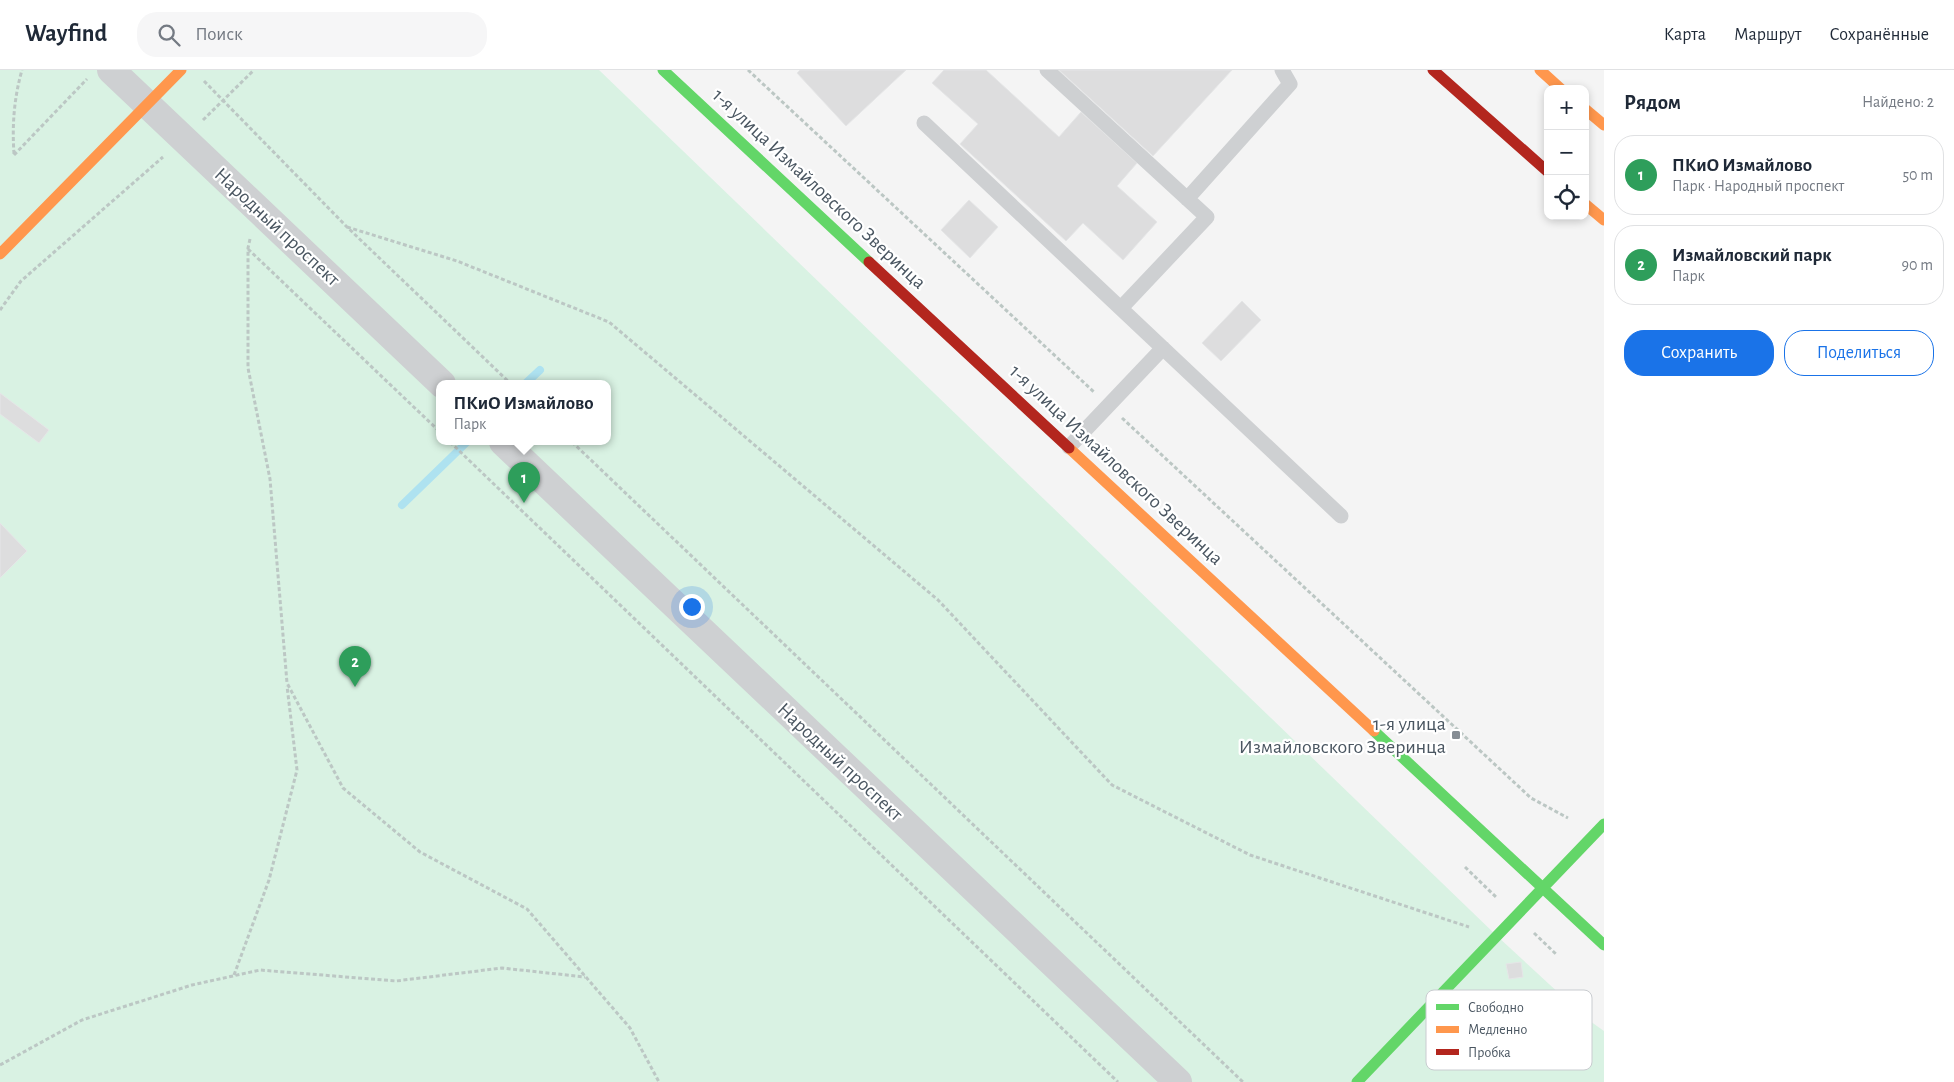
<!DOCTYPE html>
<html lang="ru">
<head>
<meta charset="utf-8">
<style>
	:root { --surface:#fff; --page:#f6f6f7; --text:#1f2937; --muted:#747a83; --line:#e0e1e3; --accent:#1a73e8 }
	body { margin:0; font-family:"Alegreya Sans",sans-serif; background:var(--page); color:var(--text) }
	.controls { position:absolute; right:15px; top:15px; display:grid; overflow:hidden; border-radius:10px; box-shadow:0 2px 8px #0003 }
	.controls button { width:45px; height:45px; display:grid; place-items:center; padding:0; border:0; border-bottom:1px solid var(--line); background:var(--surface); color:var(--text); font:25px sans-serif }
	.you { position:absolute; left:691px; top:536px; width:18px; height:18px; margin:-12px; border:4px solid #fff; border-radius:50%; background:#1a73e8; box-shadow:0 0 0 8px #1a73e833 }
	.badge { display:grid; place-items:center; width:32px; height:32px; border-radius:50%; background:var(--accent); color:#fff; font-size:16px; font-weight:700 }
	.pin { position:absolute; translate:-50% -41px; filter:drop-shadow(0 1px 2px #0008) }
	.pin::after { content:''; position:absolute; top:26px; width:18px; height:15px; background:inherit; clip-path:polygon(0 0,100% 0,50% 100%) }
	.popup { position:absolute; left:436px; top:310px; width:175px; height:65px; box-sizing:border-box; display:grid; place-content:center; border-radius:10px; background:var(--surface); filter:drop-shadow(0 1px 4px #0005); font-size:16px; white-space:nowrap; color:var(--muted) }
	.popup b { font-size:19px; color:var(--text) }
	.popup::after { content:''; position:absolute; left:50%; top:100%; margin-left:-10px; border:10px solid transparent; border-top-color:var(--surface) }
	.list { margin:0; padding:0; list-style:none }
	h2 { display:flex; justify-content:space-between; align-items:center; height:65px; margin:0; padding:0 20px; font-size:21px }
	h2 small { font-size:16px; font-weight:400; color:var(--muted) }
	.list li { display:grid; grid-template-columns:32px 1fr auto; gap:15px; align-items:center; box-sizing:border-box; height:80px; margin:0 10px 10px; padding:0 10px; border:1px solid var(--line); border-radius:20px }
	.list b { display:block; font-size:19px; white-space:nowrap }
	.list p { margin:0; font-size:16px; white-space:nowrap; color:var(--muted) }
	.list em { font-size:16px; font-style:normal; color:var(--muted) }
	.actions { display:flex; gap:10px; padding:15px 20px }
	.actions a { flex:1; padding:11px 0; border:1px solid var(--accent); border-radius:20px; text-align:center; font-size:18px; color:var(--accent) }
	.actions .main { background:var(--accent); color:#fff }
	.icon { flex:none; width:28px; height:28px; fill:none; stroke:currentColor; stroke-width:2; stroke-linecap:round; stroke-linejoin:round }
	.map { position:relative; flex:none; width:1604px; height:1012px; overflow:hidden }
	header { display:flex; align-items:center; gap:30px; box-sizing:border-box; height:70px; padding:0 25px; background:var(--surface); border-bottom:1px solid var(--line) }
	header strong { font-size:24px }
	nav { display:flex; gap:28px; margin-inline-start:auto; font-size:18px }
	.search { width:350px; height:45px; background:var(--page); display:flex; align-items:center; gap:12px; box-sizing:border-box; padding:0 18px; border-radius:20px; color:var(--muted); font-size:19px }
	main { display:flex }
	aside { flex:1; background:var(--surface) }
	.map>svg:first-child { display:block }
	.green { fill:#d9f2e3; fill-rule:evenodd }
	.lines { fill:none; stroke-linecap:round; stroke-linejoin:round }
	.stream { stroke:#aee2f0; stroke-width:8 }
	.building { fill:#ddddde; stroke:#e5e6e7 }
	.path { stroke:#bcc7c4; stroke-width:3; stroke-dasharray:4 2.5; stroke-linecap:butt }
	.lane { stroke:#ced0d2; stroke-width:15 }
	.street { stroke:#ced0d2; stroke-width:28 }
	.fast { stroke:#63d668; stroke-width:11 }
	.slow { stroke:#ff974d; stroke-width:11 }
	.jam { stroke:#b3261e; stroke-width:11 }
	.poi-dot { fill:#868d94; stroke:#fff; stroke-width:2 }
	.labels { text-anchor:middle; dominant-baseline:central; stroke-width:4.5; stroke-linejoin:round; paint-order:stroke }
	.street-label { font-size:20px; fill:#4a5661; stroke:#fff }
	.poi-label { font-size:20px; fill:#4a5661; stroke:#fff; text-anchor:end }
	.key { fill:#fff; stroke:#c9ccd0; stroke-width:1 }
	.key-label { font-size:14px; fill:#4a5661 }
</style>
</head>
<body>
<header>
<strong>Wayfind</strong>
<div class="search"><svg class="icon" aria-label="search" viewBox="0 0 24 24"><circle cx="10" cy="10" r="6"/><path d="M15 15l6 6"/></svg>Поиск</div>
<nav><a>Карта</a><a>Маршрут</a><a>Сохранённые</a></nav>
</header>
<main>
<div class="map">
<svg width="1604" height="1012" viewBox="0 0 1604 1012">
	<rect width="100%" height="100%" fill="#f4f4f4"/>
	<path class="green" d="M0,0h599l898,866 90,83 17,12v51h-1604zM440,314h168v58h-168z"/>
	<g class="lines">
		<path class="stream" d="M525,314l15,-14
			M402,435l65,-63"/>
	</g>
	<path class="building" d="M800,0h106l-60,56 -49,-53z
		M944,0h42l73,67 22,-25 56,51 -20,23 40,36 -34,38 -40,-37 -17,18 -106,-97 18,-20 -46,-41z
		M1059,0h173l-79,86z
		M969,130l29,27 -28,31 -29,-28z
		M1242,231l19,19 -40,41 -19,-18z
		M0,323l49,37 -10,13 -39,-29z
		M0,453l27,28 -27,27z
		M1521,892l2,15 -14,2 -3,-15z"/>
	<g class="lines">
		<path class="path" d="M748,0l346,322
			M204,11l143,146 164,157
			M203,50l51,-50
			M14,84c-2,-29 0,-56 8,-84
			M14,85l73,-76
			M347,157l110,34 152,61 329,278 174,185 138,70 219,72
			M250,169l-2,9v120l22,111 17,204 56,105 77,64 107,57 103,119 29,54
			M248,179l192,183
			M0,240l21,-29 142,-124
			M1122,348l409,380 37,20
			M450,372l668,640
			M572,372l671,640
			M1465,797l32,31
			M1534,863l23,22
			M234,905l35,-95 28,-110 -10,-84
			M0,995l82,-45 110,-35 68,-15 136,11 106,-13 83,9"/>
		<path class="lane" d="M1047,0l160,147 -86,91
			M924,53l417,393
			M1187,129l103,-115 -8,-14
			M1069,377l94,-99"/>
		<path class="street" d="M111,0l331,314
			M503,372l675,640"/>
		<path class="fast" d="M663,0l206,192
			M1374,661l230,214
			M1357,1012l247,-258"/>
		<path class="slow" d="M1540,0l21,19
			M1585,39l19,16
			M1585,134l19,16
			M0,184l181,-184
			M1069,378l305,283"/>
		<path class="jam" d="M1433,0l115,102
			M869,192l200,186"/>
	</g>
	<rect class="poi-dot" x="1451" y="660" width="10" height="10" rx="2.5"/>
	<g class="labels">
		<g class="street-label">
			<text transform="translate(819 119) rotate(43)">1-я улица Измайловского Зверинца</text>
			<text transform="translate(277 157) rotate(43)">Народный проспект</text>
			<text transform="translate(1116 395) rotate(43)">1-я улица Измайловского Зверинца</text>
			<text transform="translate(840 692) rotate(43)">Народный проспект</text>
		</g>
		<g class="poi-label">
			<text x="1446" y="654">1-я улица<tspan x="1446" dy="23">Измайловского Зверинца</tspan></text>
		</g>
	</g>
	<rect x="1426" y="920" width="166" height="80" rx="8" class="key"/>
	<rect x="1436" y="934" width="23" height="6" fill="#63d668"/>
	<rect x="1436" y="956" width="23" height="7" fill="#ff974d"/>
	<rect x="1436" y="979" width="23" height="6" fill="#b3261e"/>
	<g class="key-label">
		<text x="1468" y="942">Свободно</text>
		<text x="1468" y="964">Медленно</text>
		<text x="1468" y="987">Пробка</text>
	</g>
</svg>
<div class="controls">
<button>+</button>
<button>−</button>
<button><svg class="icon" aria-label="locate" viewBox="0 0 24 24"><circle cx="12" cy="12" r="6"/><path d="M12 2v4M12 18v4M2 12h4M18 12h4"/></svg></button>
</div>
<div class="you"></div>
<div class="pin badge" style="left:524px;top:433px;background:#2e9e5b">1</div>
<div class="popup"><b>ПКиО Измайлово</b>Парк</div>
<div class="pin badge" style="left:355px;top:617px;background:#2e9e5b">2</div>
</div>
<aside>
<h2>Рядом<small>Найдено: 2</small></h2>
<ul class="list">
<li><span class="badge" style="background:#2e9e5b">1</span><div><b>ПКиО Измайлово</b><p>Парк · Народный проспект</p></div><em>50 m</em></li>
<li><span class="badge" style="background:#2e9e5b">2</span><div><b>Измайловский парк</b><p>Парк</p></div><em>90 m</em></li>
</ul>
<div class="actions"><a class="main">Сохранить</a><a>Поделиться</a></div>
</aside>
</main>
</body>
</html>
